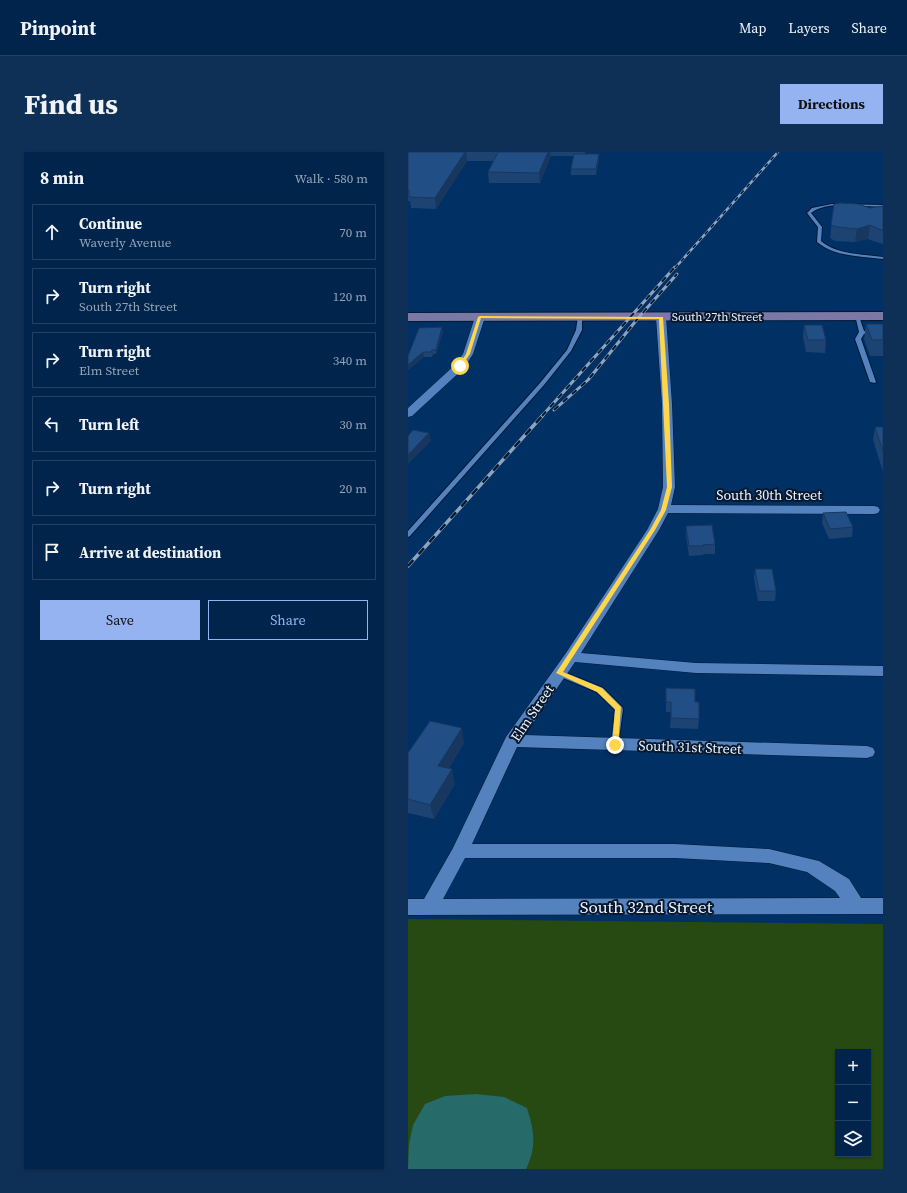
<!DOCTYPE html>
<html lang="en">
<head>
<meta charset="utf-8">
<style>
	:root { --surface:#01244c; --page:#0f3056; --text:#f1f3f6; --muted:#96a4b5; --line:#234164; --accent:#95b2f1 }
	body { margin:0; font-family:"Source Serif 4",serif; background:var(--page); color:var(--text) }
	.controls { position:absolute; right:12px; bottom:12px; display:grid; overflow:hidden; border-radius:0px; box-shadow:0 1px 3px #0004 }
	.controls button { width:36px; height:36px; display:grid; place-items:center; padding:0; border:0; border-bottom:1px solid var(--line); background:var(--surface); color:var(--text); font:20px sans-serif }
	.stop { position:absolute; width:12px; height:12px; margin:-9px; border:3px solid #ffd54a; border-radius:50%; background:#fff }
	.stop.end { background:#ffd54a; border-color:#fff; box-shadow:0 1px 4px #0008 }
	.list { margin:0; padding:0; list-style:none }
	h2 { display:flex; justify-content:space-between; align-items:center; height:52px; margin:0; padding:0 16px; font-size:17px }
	h2 small { font-size:13px; font-weight:400; color:var(--muted) }
	.list li { display:grid; grid-template-columns:26px 1fr auto; gap:12px; align-items:center; box-sizing:border-box; height:56px; margin:0 8px 8px; padding:0 8px; border:1px solid var(--line); border-radius:0px }
	.list b { display:block; font-size:15px; white-space:nowrap }
	.list p { margin:0; font-size:13px; white-space:nowrap; color:var(--muted) }
	.list em { font-size:13px; font-style:normal; color:var(--muted) }
	.actions { display:flex; gap:8px; padding:12px 16px }
	.actions a { flex:1; padding:9px 0; border:1px solid var(--accent); border-radius:0px; text-align:center; font-size:14px; color:var(--accent) }
	.actions .main { background:var(--accent); color:#111 }
	.icon { flex:none; width:22px; height:22px; fill:none; stroke:currentColor; stroke-width:2; stroke-linecap:round; stroke-linejoin:round }
	.map { position:relative; flex:none; width:475px; height:1017px; overflow:hidden; border-radius:0px }
	header { display:flex; align-items:center; gap:24px; box-sizing:border-box; height:56px; padding:0 20px; background:var(--surface); border-bottom:1px solid var(--line) }
	header strong { font-size:19px }
	nav { display:flex; gap:22px; margin-inline-start:auto; font-size:14px }
	.intro { display:flex; align-items:center; justify-content:space-between; box-sizing:border-box; height:96px; padding:0 24px }
	h1 { margin:0; font-size:28px }
	.button { padding:10px 18px; border-radius:0px; background:var(--accent); color:#111; font-size:14px; font-weight:700 }
	main { display:flex; gap:24px; padding:0 24px }
	aside { flex:1; background:var(--surface); border-radius:0px; box-shadow:0 1px 3px #0004 }
	.map>svg:first-child { display:block }
	.green { fill:#274912; fill-rule:evenodd }
	.water { fill:#276a6a }
	.lines { fill:none; stroke-linecap:round; stroke-linejoin:round }
	.lane-casing { stroke:#031935; stroke-width:2 }
	.street-casing { stroke:#031935; stroke-width:1 }
	.secondary-casing { stroke:#031935; stroke-width:2 }
	.lane { fill:#5482be; fill-rule:evenodd }
	.street { fill:#5482be; fill-rule:evenodd }
	.secondary { fill:#7c78a6; fill-rule:evenodd }
	.rail-far2-casing { stroke:#8ea4be; stroke-width:2.5 }
	.rail-far1-casing { stroke:#8ea4be; stroke-width:3 }
	.rail-casing { stroke:#8ea4be; stroke-width:3.5 }
	.rail-far2 { stroke:#071931; stroke-width:1.5; stroke-dasharray:4.5; stroke-linecap:butt }
	.rail-far1 { stroke:#071931; stroke-width:2; stroke-dasharray:6; stroke-linecap:butt }
	.rail { stroke:#071931; stroke-width:2.5; stroke-dasharray:8; stroke-linecap:butt }
	.wall { fill:#1d4373 }
	.shaded-wall { fill:#18375e }
	.building { fill:#224e86; stroke:#18375e }
	.route { fill:#ffd54a }
	.labels { text-anchor:middle; dominant-baseline:central; stroke-width:4; stroke-linejoin:round; paint-order:stroke }
	.far-street-label { font-size:12px; fill:#eff4fb; stroke:#071931 }
	.street-label { font-size:14px; fill:#eff4fb; stroke:#071931 }
	.near-street-label { font-size:17px; fill:#eff4fb; stroke:#071931 }
</style>
</head>
<body>
<header>
<strong>Pinpoint</strong>
<nav><a>Map</a><a>Layers</a><a>Share</a></nav>
</header>
<div class="intro"><h1>Find us</h1><a class="button">Directions</a></div>
<main>
<aside>
<h2>8 min<small>Walk · 580 m</small></h2>
<ul class="list">
<li><svg class="icon" aria-label="ahead" viewBox="0 0 24 24"><path d="M12 20V5M6 11l6-6 6 6"/></svg><div><b>Continue</b><p>Waverly Avenue</p></div><em>70 m</em></li>
<li><svg class="icon" aria-label="right" viewBox="0 0 24 24"><path d="M7 20v-9h11M14 6l5 5-5 5"/></svg><div><b>Turn right</b><p>South 27th Street</p></div><em>120 m</em></li>
<li><svg class="icon" aria-label="right" viewBox="0 0 24 24"><path d="M7 20v-9h11M14 6l5 5-5 5"/></svg><div><b>Turn right</b><p>Elm Street</p></div><em>340 m</em></li>
<li><svg class="icon" aria-label="left" viewBox="0 0 24 24"><path d="M17 20v-9H6M10 6l-5 5 5 5"/></svg><div><b>Turn left</b></div><em>30 m</em></li>
<li><svg class="icon" aria-label="right" viewBox="0 0 24 24"><path d="M7 20v-9h11M14 6l5 5-5 5"/></svg><div><b>Turn right</b></div><em>20 m</em></li>
<li><svg class="icon" aria-label="arrive" viewBox="0 0 24 24"><path d="M6 21V4h12l-3 4 3 4H6"/></svg><div><b>Arrive at destination</b></div></li>
</ul>
<div class="actions"><a class="main">Save</a><a>Share</a></div>
</aside>
<div class="map">
<svg width="475" height="1017" viewBox="0 0 475 1017">
	<rect width="100%" height="100%" fill="#013065"/>
	<path class="green" d="M0,767l475,5v245h-475zM430,900h30v102h-30z"/>
	<path class="water" d="M68,942l28,3 23,11c7,23 10,38 -1,61h-118l1,-25 4,-19 12,-21 20,-8z"/>
	<g class="lines">
		<defs>
			<path id="lane" d="M424,52l51,1v2c-19,0 -56,-7 -72,6l11,14 -1,14c16,14 42,13 62,16v2c-22,-3 -48,-2 -66,-17l1,-15 -11,-14 5,-5z
				M447,163l4,1 5,15h19v4l-19,-1 -3,5 15,43 -1,1 -5,-1 -15,-43 4,-7z
				M170,164l4,1v13l-11,21 -27,34 -134,151 -2,1v-6l132,-148 27,-33 9,-20z
				M151,518l44,18 19,19 1,2 -5,38h-6l-1,-2 4,-35 -18,-18 -41,-17 -1,-2z"/>
			<path id="street" d="M72,162l5,3 -12,37 -9,14 -52,48 -4,1v-9l48,-44 7,-10 12,-37z
				M253,162l5,3 6,87 3,83 -4,18 203,1 4,1 2,3 -2,3 -4,1 -206,-1 -9,17 -78,123 115,10 187,3v10l-187,-3 -121,-11 -50,73 342,11 6,2 2,4 -2,4 -6,2 -350,-11 -45,97h203l94,5 50,12 30,18 12,19h22v16l-475,1v-16h16l29,-51 53,-111 60,-84 81,-123 11,-21 5,-22 -1,-83 -6,-87zM57,706h210l94,5 38,9 28,19 5,7 -397,1z"/>
			<path id="secondary" d="M475,160v8l-475,1v-8z"/>
		</defs>
		<use href="#lane" class="lane-casing"/>
		<use href="#street" class="street-casing"/>
		<use href="#secondary" class="secondary-casing"/>
		<use href="#lane" class="lane"/>
		<use href="#street" class="street"/>
		<use href="#secondary" class="secondary"/>
		<defs>
			<path id="rail-far2" d="M267,116l103,-116"/>
			<path id="rail-far1" d="M146,258l34,-30 51,-63 38,-43
				M134,264l133,-149"/>
			<path id="rail" d="M0,414l135,-151"/>
		</defs>
		<use href="#rail-far2" class="rail-far2-casing"/>
		<use href="#rail-far1" class="rail-far1-casing"/>
		<use href="#rail" class="rail-casing"/>
		<use href="#rail-far2" class="rail-far2"/>
		<use href="#rail-far1" class="rail-far1"/>
		<use href="#rail" class="rail"/>
	</g>
	<path class="wall" d="M0,0h177v2h14v6l-3,15h-25v-6l3,-13h-23l-11,27h-51l-1,-11 6,-11h-27l-31,48 -25,-1 -1,-7h-2z
		M426,52l36,4 13,-2v38l-4,-1 -11,-4 -13,3 -20,-1 -5,-3z
		M458,172h17v32h-13l-6,-17z
		M396,173l22,15 -1,13 -19,-1 -3,-15z
		M35,180l-7,22h-3l-1,3h-8l-16,13v-14z
		M467,275h8v45l-10,-32z
		M415,361l30,14 -1,10 -23,2 -7,-16z
		M278,374l29,18v10h-12v1l-14,1 -3,-20z
		M347,417l21,22 -1,10h-17l-4,-22z
		M258,536l29,14 4,17 -1,10 -28,-1 1,-16h-5z
		M56,591l-15,25 6,16 -21,35 -26,-6v-60z"/>
	<path class="shaded-wall" d="M57,0h1l1,9 -31,48 -1,-11z
		M140,0h2l1,4 -11,27 -1,-10z
		M191,2v6l-3,15v-6z
		M462,73l-2,14 -13,3 2,-13z
		M34,175l1,5 -7,22v-4z
		M15,200l1,5 -16,13v-5z
		M21,281l2,8 -23,23v-9z
		M54,576l2,15 -23,37 -3,-14z
		M44,617l3,15 -21,35 -4,-14z"/>
	<path class="building" d="M0,0h57l-30,46 -26,-1v-7h-1z
		M90,0h50l-9,21 -51,-1z
		M166,2h25l-3,15h-25z
		M432,51l18,1 12,4 13,-2v24h-2l-11,-5 -13,4 -20,-2 -6,-2 3,-21z
		M458,172h17v16h-11z
		M396,173h18l4,15h-18z
		M34,175l-6,23h-4l-1,2h-8l-15,13v-9l11,-28z
		M467,275h8v24z
		M5,278l16,3 -21,22v-19z
		M438,360l7,15 -23,2 -7,-16z
		M304,373l3,19 -12,1 1,1h-15l-3,-20z
		M347,417h17l4,22h-17z
		M258,536l29,1v13h4v17l-28,-1v-16h-5z
		M22,569l32,7 -24,38 14,3 -22,36 -22,-6v-46z"/>
	<path class="route" d="M72,164l183,1 6,87 3,83 -6,23 -11,20 -92,142 39,16 19,19 -3,39h-5l-1,-1 3,-36 -18,-17 -41,-19 94,-143 11,-20 6,-23 -8,-168 -178,-1 -11,36 -9,13h-3l8,-13 12,-37z"/>
	<g class="labels">
		<g class="far-street-label">
			<text x="309" y="165">South 27th Street</text>
		</g>
		<g class="street-label">
			<text x="361" y="343">South 30th Street</text>
			<text transform="translate(124 561) rotate(-56)">Elm Street</text>
			<text transform="translate(282 595) rotate(2)">South 31st Street</text>
		</g>
		<g class="near-street-label">
			<text x="238" y="755">South 32nd Street</text>
		</g>
	</g>
</svg>
<div class="controls">
<button>+</button>
<button>−</button>
<button><svg class="icon" aria-label="layers" viewBox="0 0 24 24"><path d="M12 4l9 5-9 5-9-5zM3 14l9 5 9-5"/></svg></button>
</div>
<div class="stop" style="left:52px;top:214px"></div>
<div class="stop end" style="left:207px;top:593px"></div>
</div>
</main>
</body>
</html>
